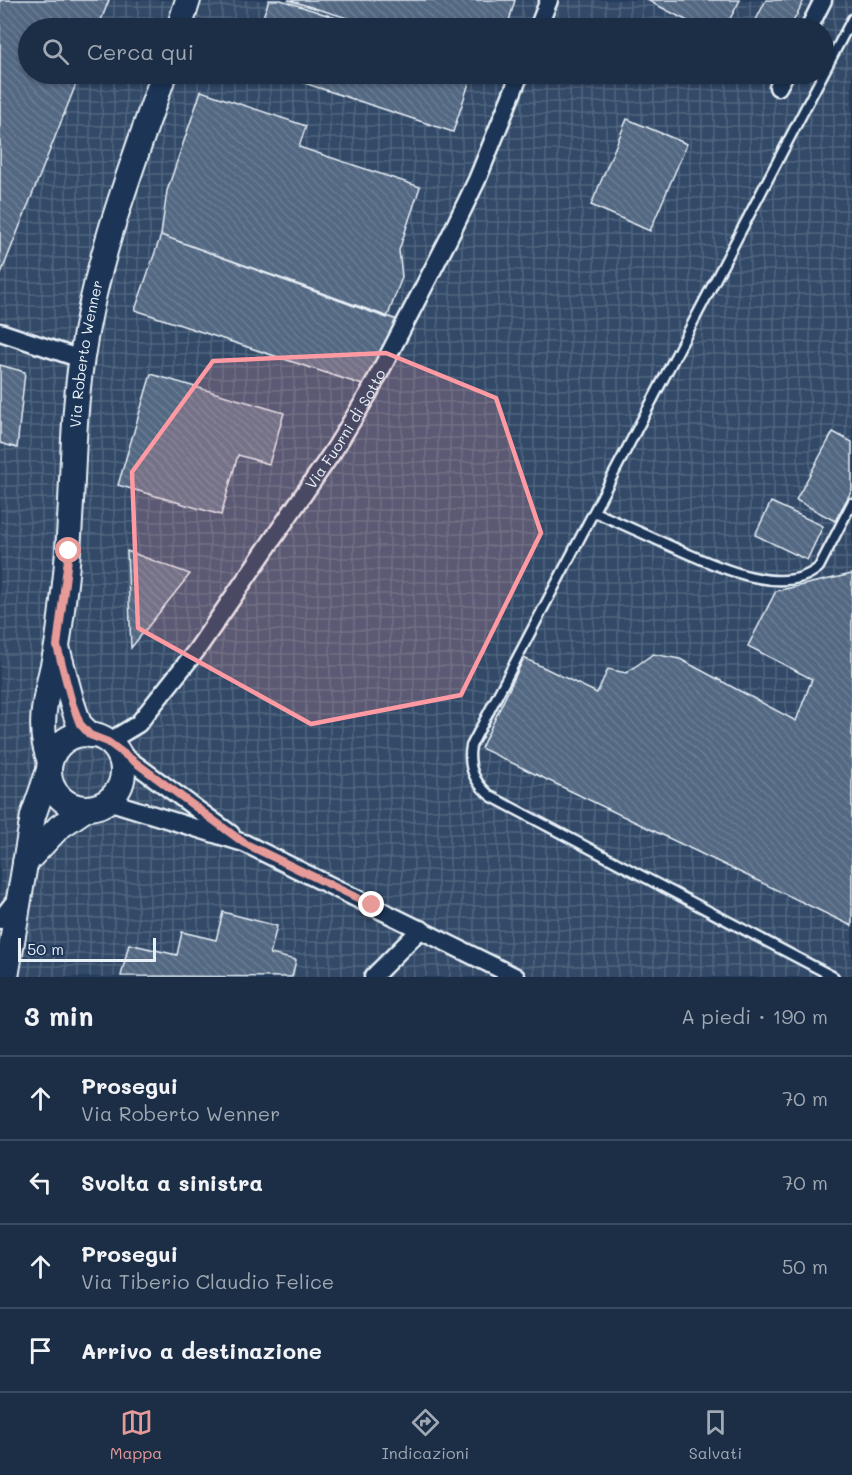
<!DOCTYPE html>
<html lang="it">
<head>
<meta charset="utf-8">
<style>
	:root { --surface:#1c2e46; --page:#25364d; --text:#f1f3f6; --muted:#a0a8b3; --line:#3a4a5f; --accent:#e69b98 }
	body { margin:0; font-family:Mali,sans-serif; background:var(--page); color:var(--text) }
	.scale { position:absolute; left:18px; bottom:15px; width:138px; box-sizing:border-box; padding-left:6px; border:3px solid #e8f1f8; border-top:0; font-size:16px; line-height:21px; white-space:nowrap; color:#e8f1f8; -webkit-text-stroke:4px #1d3557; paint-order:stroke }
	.stop { position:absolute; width:18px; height:18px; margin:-14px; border:4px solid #e69b98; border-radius:50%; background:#fff }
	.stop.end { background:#e69b98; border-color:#fff; box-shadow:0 2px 6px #0008 }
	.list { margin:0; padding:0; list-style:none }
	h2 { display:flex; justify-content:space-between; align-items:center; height:78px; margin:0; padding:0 24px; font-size:26px }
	h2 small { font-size:20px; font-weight:400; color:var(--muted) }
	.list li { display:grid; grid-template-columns:39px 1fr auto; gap:18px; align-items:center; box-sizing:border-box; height:84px; padding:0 24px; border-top:2px solid var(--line) }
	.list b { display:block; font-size:22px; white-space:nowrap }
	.list p { margin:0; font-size:20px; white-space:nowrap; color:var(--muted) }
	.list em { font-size:20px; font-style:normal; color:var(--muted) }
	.icon { flex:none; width:33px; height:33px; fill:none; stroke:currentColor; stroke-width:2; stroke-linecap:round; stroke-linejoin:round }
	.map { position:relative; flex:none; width:852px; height:977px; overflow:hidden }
	.search { position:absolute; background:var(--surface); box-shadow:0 2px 4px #0004; left:18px; right:18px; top:18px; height:66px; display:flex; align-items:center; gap:15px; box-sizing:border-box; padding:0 21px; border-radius:33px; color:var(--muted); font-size:22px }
	.sheet { height:414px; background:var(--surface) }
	nav { display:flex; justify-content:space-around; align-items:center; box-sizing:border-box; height:84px; border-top:2px solid var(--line); background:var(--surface); font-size:16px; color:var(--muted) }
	nav a { display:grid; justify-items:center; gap:3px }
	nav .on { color:var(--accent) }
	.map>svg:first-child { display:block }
	.industrial { fill:url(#industrial-grid); fill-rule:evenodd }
	.building { fill:url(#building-back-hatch); stroke:#e8f1f8; stroke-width:1.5 }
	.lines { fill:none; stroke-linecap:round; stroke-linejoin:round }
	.service-casing { stroke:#e8f1f8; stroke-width:13 }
	.minor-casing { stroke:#e8f1f8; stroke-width:21 }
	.secondary-casing { stroke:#e8f1f8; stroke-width:28 }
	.service { stroke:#1d3557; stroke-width:8 }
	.minor { stroke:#1d3557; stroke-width:16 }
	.secondary { stroke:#1d3557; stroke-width:24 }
	.route { stroke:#e69b98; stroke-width:8 }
	.marked { fill:#ff9aa2; fill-opacity:0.2; stroke:#ff9aa2; stroke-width:4.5; stroke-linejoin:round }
	.labels { text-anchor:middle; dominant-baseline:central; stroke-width:4.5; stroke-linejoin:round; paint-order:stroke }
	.street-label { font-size:15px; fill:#e8f1f8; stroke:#1d3557 }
</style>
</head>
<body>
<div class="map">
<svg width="852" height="977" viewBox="0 0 852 977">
	<defs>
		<pattern id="industrial-grid" width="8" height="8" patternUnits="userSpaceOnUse" patternTransform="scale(1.5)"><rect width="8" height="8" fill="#334a68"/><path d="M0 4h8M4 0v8" fill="none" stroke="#51657e"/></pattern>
		<pattern id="building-back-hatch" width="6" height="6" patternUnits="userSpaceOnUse" patternTransform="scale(1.5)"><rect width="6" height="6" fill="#536782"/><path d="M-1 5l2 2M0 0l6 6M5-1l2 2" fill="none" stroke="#6c7d94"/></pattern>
	</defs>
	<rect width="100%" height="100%" fill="#253d5d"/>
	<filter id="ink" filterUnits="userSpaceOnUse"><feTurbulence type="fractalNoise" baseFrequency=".0167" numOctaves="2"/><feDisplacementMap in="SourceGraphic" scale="12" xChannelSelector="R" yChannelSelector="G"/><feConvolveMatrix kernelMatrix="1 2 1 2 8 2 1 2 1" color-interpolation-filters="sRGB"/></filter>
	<g filter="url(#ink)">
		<path class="industrial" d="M0,0h852v977h-852zM28,28h796v46h-796z"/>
		<path class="building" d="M0,0h109l-11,28h-70v46h52l-80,202z
			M269,0h12l86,28h-108z
			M288,0h227l-8,28h-127z
			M647,0h93l-15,28h-24z
			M766,0h38l-14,28h-38z
			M277,74h195l-19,58z
			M201,91l105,35 -7,21 121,40 -21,63 3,27 -15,41 -226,-83 6,-44z
			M627,119l60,25 -37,87 -59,-26z
			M161,235l239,86 -34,65 -231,-76z
			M0,365l25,7 -8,76 -17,-5z
			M151,374l133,39 -15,51 -31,-9 -17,60 -103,-30z
			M833,432l19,10v48l-17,31 -39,-21z
			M771,502l52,24 -16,34 -52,-25z
			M127,551l63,23 -59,74z
			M852,574v352l-371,-178 43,-90 73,35 11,-24 18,4 27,-19 27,5 116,62 16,-42 -64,-33 28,-55z
			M223,912l54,14 -7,28 26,6 -4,17 -171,-1 8,-32 48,11 5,-23 34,8z"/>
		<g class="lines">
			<defs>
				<path id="service" d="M594,512c24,10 48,21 72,32 39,17 116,57 153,23l33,-64
					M834,977l-342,-180c-17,-13 -25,-29 -21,-51l381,-727"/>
				<g id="minor">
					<path d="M538,28l11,-28"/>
					<path d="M809,28l14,-28"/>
					<path d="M778,87l7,-13"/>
					<path d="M0,332l81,27"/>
					<path id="s1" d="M108,742l30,-18 58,-73 138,-201 35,-57 80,-155 28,-58 43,-106"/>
					<path d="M116,750l115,84"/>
					<path d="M108,801l136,42 272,134"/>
					<path d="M0,920l18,-23"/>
					<path d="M373,977l48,-48"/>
				</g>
				<g id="secondary">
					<path d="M179,28l9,-28"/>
					<path d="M58,651l14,52 7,21 11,11"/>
					<circle cx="86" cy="771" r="37"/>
					<path id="s2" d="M50,761c-16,-38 0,-76 7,-115 3,-18 5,-36 7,-54 10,-78 6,-158 18,-235 14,-98 50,-191 82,-283"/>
					<path d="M25,863l34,-36 28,-19"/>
					<path d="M6,977l27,-161 16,-46"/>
				</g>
			</defs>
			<use href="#service" class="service-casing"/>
			<use href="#minor" class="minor-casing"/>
			<use href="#secondary" class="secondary-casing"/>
			<use href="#service" class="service"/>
			<use href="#minor" class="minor"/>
			<use href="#secondary" class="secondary"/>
		</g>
	</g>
	<g class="lines" filter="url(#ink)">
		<path class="route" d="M69,551l-12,95 15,57 8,21 10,11 18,7 136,101 128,62"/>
	</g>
	<path class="marked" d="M386,353l110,45 45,135 -80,162 -150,29 -173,-96 -6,-156 81,-111z"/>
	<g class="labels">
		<g class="street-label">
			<text stroke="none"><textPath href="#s2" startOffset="411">Via Roberto Wenner</textPath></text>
			<text stroke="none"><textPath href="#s1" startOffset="396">Via Fuorni di Sotto</textPath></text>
		</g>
	</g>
</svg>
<div class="scale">50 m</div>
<div class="stop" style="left:69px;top:551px"></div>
<div class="stop end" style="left:372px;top:905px"></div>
<div class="search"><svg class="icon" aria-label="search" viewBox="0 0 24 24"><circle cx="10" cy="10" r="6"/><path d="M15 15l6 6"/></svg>Cerca qui</div>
</div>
<section class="sheet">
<h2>3 min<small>A piedi · 190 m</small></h2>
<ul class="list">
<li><svg class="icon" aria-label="ahead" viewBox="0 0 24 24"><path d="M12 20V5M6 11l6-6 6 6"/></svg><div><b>Prosegui</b><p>Via Roberto Wenner</p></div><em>70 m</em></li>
<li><svg class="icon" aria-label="left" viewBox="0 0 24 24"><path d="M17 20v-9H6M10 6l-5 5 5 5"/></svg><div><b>Svolta a sinistra</b></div><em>70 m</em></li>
<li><svg class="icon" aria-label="ahead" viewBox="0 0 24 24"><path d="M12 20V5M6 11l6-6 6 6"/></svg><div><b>Prosegui</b><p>Via Tiberio Claudio Felice</p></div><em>50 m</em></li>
<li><svg class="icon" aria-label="arrive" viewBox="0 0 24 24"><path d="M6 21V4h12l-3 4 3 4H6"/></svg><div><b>Arrivo a destinazione</b></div></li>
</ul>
</section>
<nav>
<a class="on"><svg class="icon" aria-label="map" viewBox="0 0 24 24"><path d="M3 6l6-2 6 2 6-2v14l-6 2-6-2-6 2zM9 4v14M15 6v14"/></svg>Mappa</a>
<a><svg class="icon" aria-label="directions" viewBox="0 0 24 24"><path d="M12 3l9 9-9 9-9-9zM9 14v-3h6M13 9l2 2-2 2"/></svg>Indicazioni</a>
<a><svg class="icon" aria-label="saved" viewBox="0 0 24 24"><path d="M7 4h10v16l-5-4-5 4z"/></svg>Salvati</a>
</nav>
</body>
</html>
